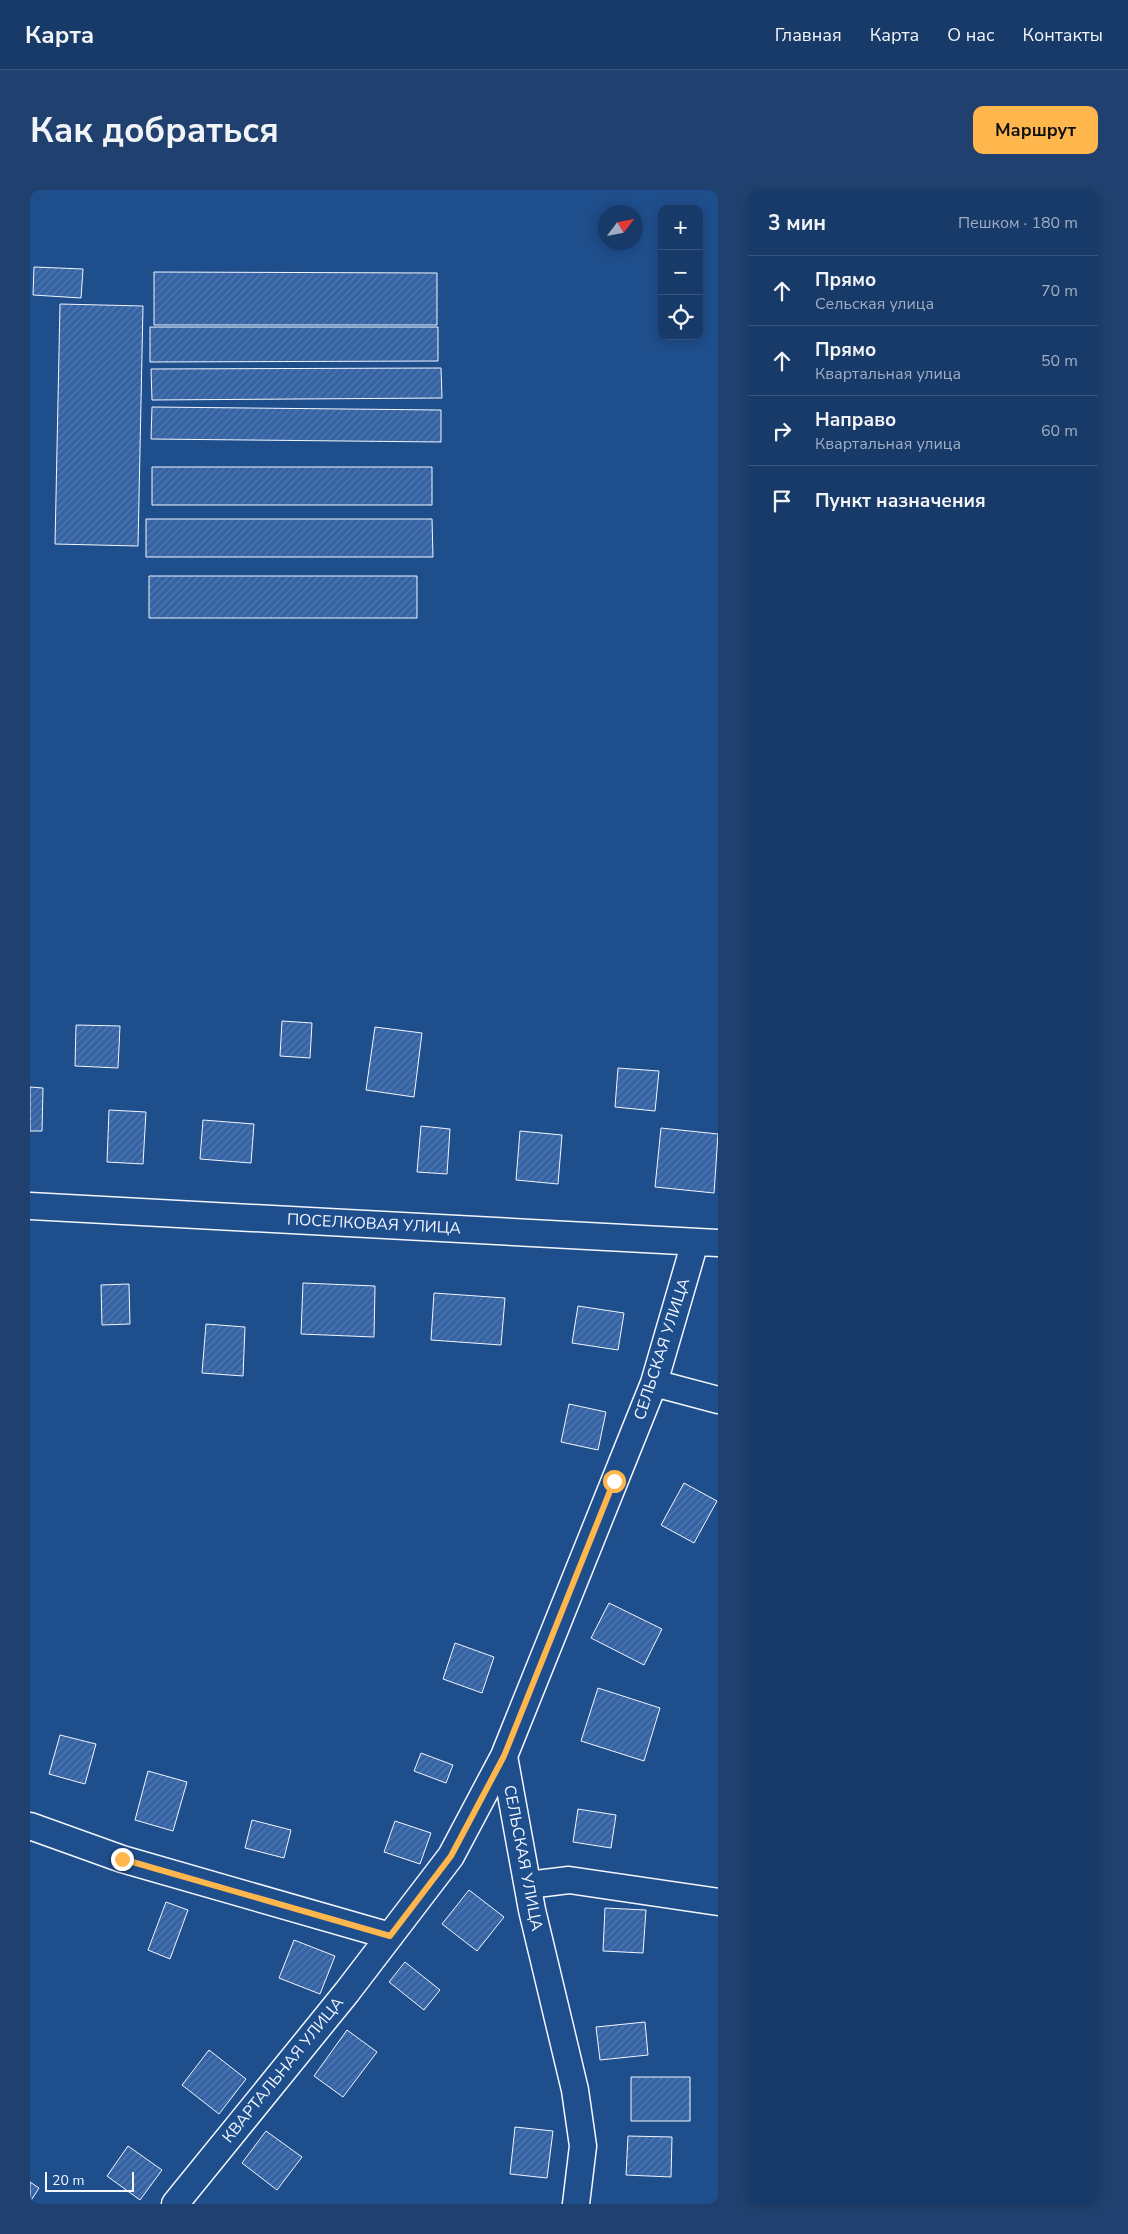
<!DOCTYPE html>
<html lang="ru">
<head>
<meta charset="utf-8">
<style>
	:root { --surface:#173a69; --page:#20416f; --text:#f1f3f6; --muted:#9eadc0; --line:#36547d; --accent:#ffb74d }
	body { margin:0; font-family:"Nunito Sans",sans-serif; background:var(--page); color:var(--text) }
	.controls { position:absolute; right:15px; top:15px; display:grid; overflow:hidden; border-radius:10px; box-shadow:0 2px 12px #0003 }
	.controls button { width:45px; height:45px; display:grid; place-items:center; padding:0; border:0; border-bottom:1px solid var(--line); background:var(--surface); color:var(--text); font:25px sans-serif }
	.compass { position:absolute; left:568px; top:15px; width:45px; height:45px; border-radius:50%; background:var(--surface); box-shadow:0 2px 12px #0003; rotate:58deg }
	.scale { position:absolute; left:15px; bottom:12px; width:89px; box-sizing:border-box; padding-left:5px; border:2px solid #f2f6ff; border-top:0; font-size:14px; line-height:18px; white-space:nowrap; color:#f2f6ff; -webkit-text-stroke:4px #1f4e8c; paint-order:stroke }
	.stop { position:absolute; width:15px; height:15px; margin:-11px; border:4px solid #ffb74d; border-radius:50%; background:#fff }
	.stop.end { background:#ffb74d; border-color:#fff; box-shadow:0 1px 5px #0008 }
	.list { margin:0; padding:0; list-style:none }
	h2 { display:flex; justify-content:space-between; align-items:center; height:65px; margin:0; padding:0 20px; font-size:21px }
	h2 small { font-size:16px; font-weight:400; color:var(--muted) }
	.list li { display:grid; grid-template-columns:32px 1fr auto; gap:15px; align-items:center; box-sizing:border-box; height:70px; padding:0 20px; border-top:1px solid var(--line) }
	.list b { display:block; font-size:19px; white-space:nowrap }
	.list p { margin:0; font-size:16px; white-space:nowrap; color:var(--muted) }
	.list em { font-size:16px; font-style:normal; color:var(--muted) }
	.icon { flex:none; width:28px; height:28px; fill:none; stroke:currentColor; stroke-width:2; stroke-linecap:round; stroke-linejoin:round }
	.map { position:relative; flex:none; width:688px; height:2014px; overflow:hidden; border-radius:10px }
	header { display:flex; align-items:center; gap:30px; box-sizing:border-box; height:70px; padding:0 25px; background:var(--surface); border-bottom:1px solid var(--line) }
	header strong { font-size:24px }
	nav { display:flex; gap:28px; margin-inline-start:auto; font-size:18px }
	.intro { display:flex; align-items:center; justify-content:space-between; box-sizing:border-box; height:120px; padding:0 30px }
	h1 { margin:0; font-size:35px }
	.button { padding:12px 22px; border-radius:10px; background:var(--accent); color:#111; font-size:18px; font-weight:700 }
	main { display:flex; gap:30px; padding:0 30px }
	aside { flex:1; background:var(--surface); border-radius:10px; box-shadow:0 2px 12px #0003 }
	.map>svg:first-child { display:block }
	.building { fill:url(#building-hatch); stroke:#f2f6ff }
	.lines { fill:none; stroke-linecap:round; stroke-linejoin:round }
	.street-casing { stroke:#f2f6ff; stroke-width:29 }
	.street { stroke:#1f4e8c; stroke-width:26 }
	.route { stroke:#ffb74d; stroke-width:6 }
	.labels { text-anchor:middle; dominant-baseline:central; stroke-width:4; stroke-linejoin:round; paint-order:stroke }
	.street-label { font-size:16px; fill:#f2f6ff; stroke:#1f4e8c }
</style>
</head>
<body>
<header>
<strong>Карта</strong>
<nav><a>Главная</a><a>Карта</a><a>О нас</a><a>Контакты</a></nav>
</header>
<div class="intro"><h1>Как добраться</h1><a class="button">Маршрут</a></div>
<main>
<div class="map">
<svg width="688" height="2014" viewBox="0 0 688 2014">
	<defs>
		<pattern id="building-hatch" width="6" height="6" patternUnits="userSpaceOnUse" patternTransform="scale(1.25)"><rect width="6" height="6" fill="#3563a3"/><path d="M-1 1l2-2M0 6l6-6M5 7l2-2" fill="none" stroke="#537ab1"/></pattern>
	</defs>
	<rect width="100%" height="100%" fill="#1f4e8c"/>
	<path class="building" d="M4,77l49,2 -2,29 -48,-3z
		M124,82l283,1v52h-283z
		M30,114l83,2 -5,240 -83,-2z
		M120,137h288v34l-288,1z
		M411,178l1,30 -290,2 -1,-31z
		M122,217l289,3v32l-290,-3z
		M122,277h280v38h-280z
		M116,329h286l1,38h-287z
		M119,386h268v42h-268z
		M252,831l30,2 -2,35 -30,-2z
		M46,835l44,1 -2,42 -43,-2z
		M345,837l47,6 -8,64 -48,-7z
		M588,878l41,3 -4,40 -40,-4z
		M0,897l13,1 -1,43h-12z
		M79,920l37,2 -3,52 -36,-2z
		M173,930l51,4 -3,39 -51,-4z
		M391,936l29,3 -3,45 -30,-2z
		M631,938l57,6 -4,59 -59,-6z
		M490,941l42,4 -4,49 -42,-4z
		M273,1093l72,3 -1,51 -73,-3z
		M99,1094l1,40 -28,1 -1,-40z
		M404,1103l71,5 -4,47 -70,-5z
		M548,1116l46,7 -6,37 -46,-7z
		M176,1134l39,3 -2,49 -41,-3z
		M539,1214l37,8 -8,38 -37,-8z
		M654,1293l33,18 -23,42 -33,-18z
		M579,1413l53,26 -18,36 -53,-27z
		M425,1453l39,14 -12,36 -39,-14z
		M568,1498l62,20 -16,53 -63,-20z
		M30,1545l36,9 -11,40 -36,-10z
		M391,1563l32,12 -7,18 -32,-12z
		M118,1581l39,11 -14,49 -38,-11z
		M548,1619l38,6 -5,33 -38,-6z
		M222,1630l39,10 -7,28 -39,-10z
		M365,1631l36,12 -11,31 -36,-12z
		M439,1700l35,27 -27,34 -35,-27z
		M136,1712l22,8 -18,49 -22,-9z
		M575,1718l41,2 -3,43 -40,-2z
		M264,1750l41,16 -15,38 -41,-16z
		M375,1772l35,28 -16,20 -35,-28z
		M615,1832l3,33 -48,5 -4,-33z
		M317,1840l30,22 -34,45 -29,-21z
		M179,1860l37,29 -27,35 -37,-29z
		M601,1887h59v44h-59z
		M485,1937l38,4 -6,47 -37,-4z
		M236,1941l36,26 -25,33 -35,-27z
		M598,1946l44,1 -1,40 -45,-2z
		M98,1956l34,24 -22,30 -33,-24z
		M0,1992l9,6 -9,14z"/>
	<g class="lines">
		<defs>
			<path id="street" d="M0,1016l688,37
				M624,1193l64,17
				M0,1636l92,33 268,77
				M498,1695l41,-5 149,22
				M145,2014l172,-212 104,-136 53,-100
				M546,2014l7,-58 -8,-56 -43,-180 -28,-154 150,-373 41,-141"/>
		</defs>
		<use href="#street" class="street-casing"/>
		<use href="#street" class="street"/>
	</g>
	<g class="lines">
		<path class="route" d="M92,1669l268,77 61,-80 53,-100 110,-275"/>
	</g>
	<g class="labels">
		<g class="street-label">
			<text transform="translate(344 1034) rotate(3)">ПОСЕЛКОВАЯ УЛИЦА</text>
			<text transform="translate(632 1159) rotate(-72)">СЕЛЬСКАЯ УЛИЦА</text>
			<text transform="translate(493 1668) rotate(79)">СЕЛЬСКАЯ УЛИЦА</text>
			<text transform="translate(253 1880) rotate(-51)">КВАРТАЛЬНАЯ УЛИЦА</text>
		</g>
	</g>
</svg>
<div class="controls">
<button>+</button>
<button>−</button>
<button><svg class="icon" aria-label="locate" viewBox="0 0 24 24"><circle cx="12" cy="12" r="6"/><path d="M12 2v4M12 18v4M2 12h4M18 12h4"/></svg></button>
</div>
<svg class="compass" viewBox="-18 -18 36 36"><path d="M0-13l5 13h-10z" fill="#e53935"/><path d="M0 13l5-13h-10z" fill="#9eadc0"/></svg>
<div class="scale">20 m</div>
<div class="stop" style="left:584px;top:1291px"></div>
<div class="stop end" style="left:92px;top:1669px"></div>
</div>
<aside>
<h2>3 мин<small>Пешком · 180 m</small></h2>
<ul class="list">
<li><svg class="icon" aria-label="ahead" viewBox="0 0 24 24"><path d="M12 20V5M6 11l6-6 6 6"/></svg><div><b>Прямо</b><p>Сельская улица</p></div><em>70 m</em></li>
<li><svg class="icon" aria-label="ahead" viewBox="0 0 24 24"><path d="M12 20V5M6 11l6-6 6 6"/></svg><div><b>Прямо</b><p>Квартальная улица</p></div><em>50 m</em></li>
<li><svg class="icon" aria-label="right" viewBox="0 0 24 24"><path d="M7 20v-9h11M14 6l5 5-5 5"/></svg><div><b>Направо</b><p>Квартальная улица</p></div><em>60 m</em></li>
<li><svg class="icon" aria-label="arrive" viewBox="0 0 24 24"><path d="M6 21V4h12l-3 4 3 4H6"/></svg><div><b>Пункт назначения</b></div></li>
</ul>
</aside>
</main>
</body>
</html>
